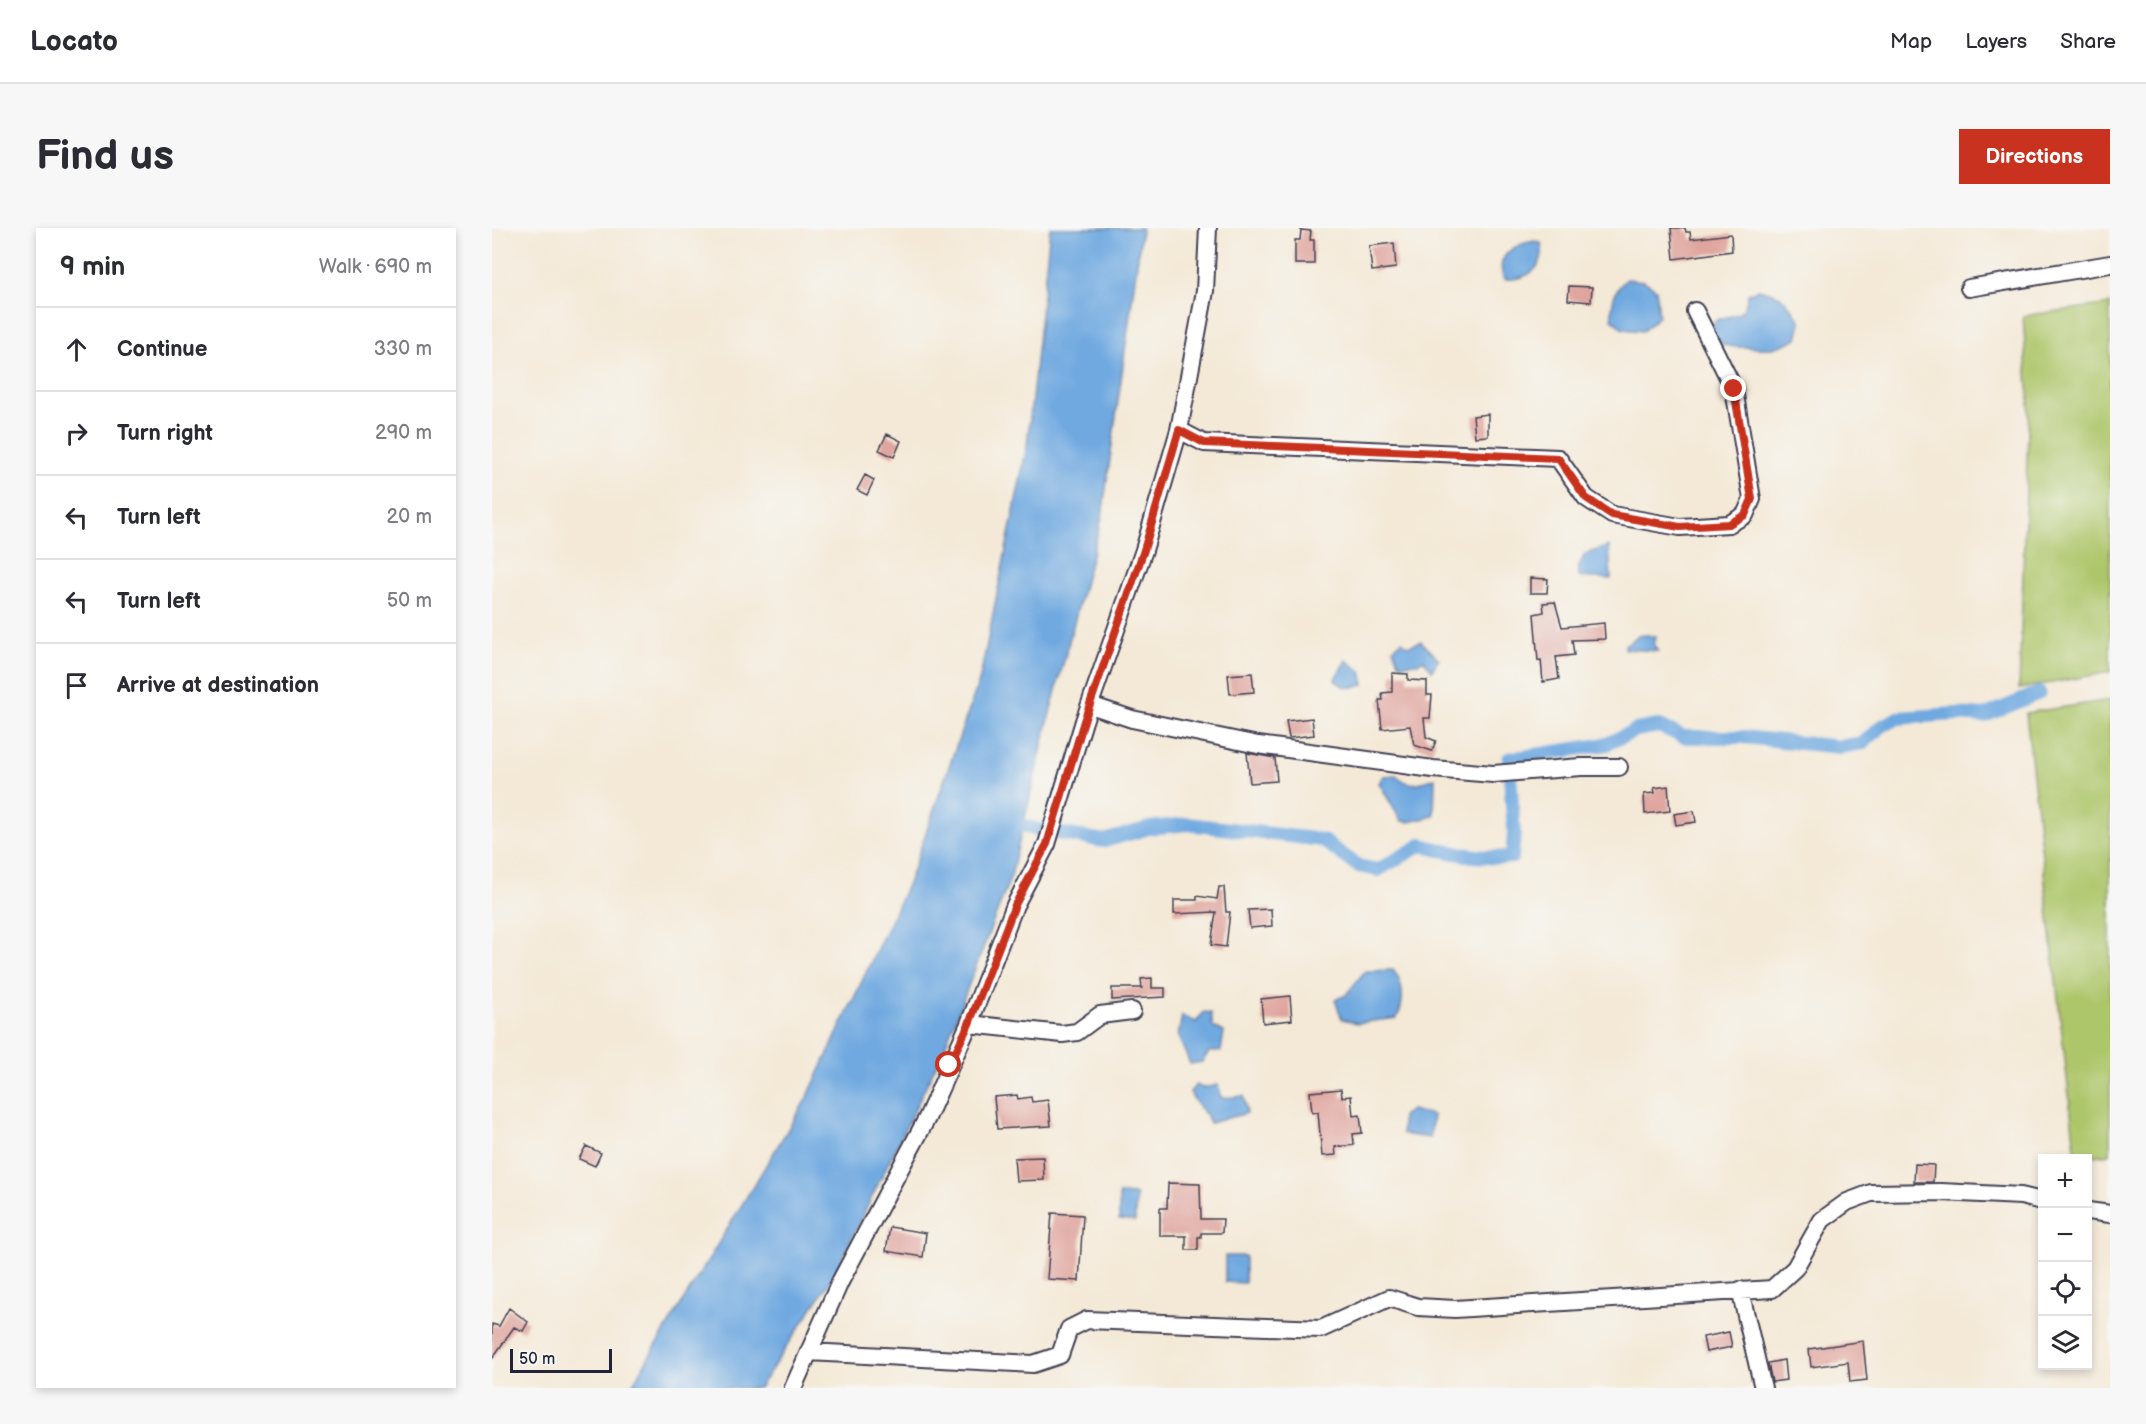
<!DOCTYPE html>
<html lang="en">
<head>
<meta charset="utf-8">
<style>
	:root { --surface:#fff; --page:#f7f7f7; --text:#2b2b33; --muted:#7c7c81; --line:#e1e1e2; --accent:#c8321e }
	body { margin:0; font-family:"Balsamiq Sans",sans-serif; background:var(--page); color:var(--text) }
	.controls { position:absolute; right:18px; bottom:18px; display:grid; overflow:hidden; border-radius:0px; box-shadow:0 3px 9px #0003 }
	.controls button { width:54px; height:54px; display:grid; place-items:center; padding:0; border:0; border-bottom:2px solid var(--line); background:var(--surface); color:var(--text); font:30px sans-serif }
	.scale { position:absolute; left:18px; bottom:15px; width:102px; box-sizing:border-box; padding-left:6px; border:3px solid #22223b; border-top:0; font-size:16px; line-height:21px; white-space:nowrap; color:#22223b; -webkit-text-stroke:4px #f6f6f2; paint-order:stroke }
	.stop { position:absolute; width:18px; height:18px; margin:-14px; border:4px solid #c8321e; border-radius:50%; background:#fff }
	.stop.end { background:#c8321e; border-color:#fff; box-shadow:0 2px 6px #0008 }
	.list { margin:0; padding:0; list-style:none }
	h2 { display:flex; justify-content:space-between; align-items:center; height:78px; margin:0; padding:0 24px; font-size:26px }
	h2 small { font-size:20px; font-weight:400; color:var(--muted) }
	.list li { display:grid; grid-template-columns:39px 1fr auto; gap:18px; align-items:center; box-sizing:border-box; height:84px; padding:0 24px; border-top:2px solid var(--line) }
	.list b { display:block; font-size:22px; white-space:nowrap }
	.list em { font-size:20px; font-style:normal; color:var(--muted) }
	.icon { flex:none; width:33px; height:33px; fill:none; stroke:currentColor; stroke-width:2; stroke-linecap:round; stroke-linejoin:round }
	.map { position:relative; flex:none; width:1618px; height:1160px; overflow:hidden; border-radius:0px }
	header { display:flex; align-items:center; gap:36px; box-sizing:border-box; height:84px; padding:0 30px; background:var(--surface); border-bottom:2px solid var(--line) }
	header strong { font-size:28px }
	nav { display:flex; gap:33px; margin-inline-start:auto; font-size:21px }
	.intro { display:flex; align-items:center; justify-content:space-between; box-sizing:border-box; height:144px; padding:0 36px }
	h1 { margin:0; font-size:42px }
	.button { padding:15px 27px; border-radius:0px; background:var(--accent); color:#fff; font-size:21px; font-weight:700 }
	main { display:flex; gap:36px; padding:0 36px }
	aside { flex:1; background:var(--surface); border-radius:0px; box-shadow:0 3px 9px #0003 }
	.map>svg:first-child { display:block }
	.green { fill:#aec66b; stroke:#687453; stroke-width:1.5 }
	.water { fill:#70a9e0; stroke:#49668e; stroke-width:1.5 }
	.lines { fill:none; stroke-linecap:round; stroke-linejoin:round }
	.canal { stroke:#70a9e0; stroke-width:14 }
	.building { fill:#e0a59f }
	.minor-casing { stroke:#424052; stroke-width:20 }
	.minor { stroke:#fff; stroke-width:16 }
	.route { stroke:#c8321e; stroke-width:8 }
</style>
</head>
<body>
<header>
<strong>Locato</strong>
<nav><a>Map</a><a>Layers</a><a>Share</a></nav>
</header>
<div class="intro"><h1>Find us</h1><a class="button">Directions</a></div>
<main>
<aside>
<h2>9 min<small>Walk · 690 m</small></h2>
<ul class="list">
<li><svg class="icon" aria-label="ahead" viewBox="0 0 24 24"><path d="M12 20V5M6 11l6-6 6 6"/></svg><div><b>Continue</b></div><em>330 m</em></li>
<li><svg class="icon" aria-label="right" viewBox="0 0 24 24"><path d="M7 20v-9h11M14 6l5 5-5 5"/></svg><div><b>Turn right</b></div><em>290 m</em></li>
<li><svg class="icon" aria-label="left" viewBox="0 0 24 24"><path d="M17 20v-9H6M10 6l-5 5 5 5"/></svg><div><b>Turn left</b></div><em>20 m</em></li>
<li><svg class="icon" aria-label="left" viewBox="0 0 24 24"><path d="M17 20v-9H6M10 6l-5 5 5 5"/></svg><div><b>Turn left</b></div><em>50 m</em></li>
<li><svg class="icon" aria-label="arrive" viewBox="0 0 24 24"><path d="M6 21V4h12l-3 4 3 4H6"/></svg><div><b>Arrive at destination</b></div></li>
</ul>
</aside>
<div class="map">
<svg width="1618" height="1160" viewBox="0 0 1618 1160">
	<rect width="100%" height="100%" fill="#f6f6f2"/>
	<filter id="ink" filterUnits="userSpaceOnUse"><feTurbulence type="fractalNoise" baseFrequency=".0167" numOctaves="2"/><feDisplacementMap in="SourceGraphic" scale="12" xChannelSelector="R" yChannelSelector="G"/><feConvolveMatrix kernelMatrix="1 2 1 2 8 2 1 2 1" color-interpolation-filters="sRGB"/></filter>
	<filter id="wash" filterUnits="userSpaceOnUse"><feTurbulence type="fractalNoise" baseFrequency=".008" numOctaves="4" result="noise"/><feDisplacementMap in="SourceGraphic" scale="24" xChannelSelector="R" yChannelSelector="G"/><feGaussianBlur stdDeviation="1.35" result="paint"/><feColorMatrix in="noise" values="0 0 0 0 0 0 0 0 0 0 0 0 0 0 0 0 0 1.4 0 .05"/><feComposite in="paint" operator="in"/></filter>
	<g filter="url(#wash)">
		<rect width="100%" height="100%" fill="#f4e9d7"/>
		<path class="green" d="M1618,76v368l-91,17 10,-287 -6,-86z
			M1618,472v454l-34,4 -50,-445z"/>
		<path class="water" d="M558,0h92l-40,289 -52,196 -39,163 -67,173 -112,230 -73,109h-129l177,-290 102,-217 71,-203 47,-232z
			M1043,13l6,2c6,24 -14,38 -37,36 -10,-23 10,-35 31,-38z
			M1135,51l17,2 12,8 3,27 -16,15 -20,-2 -11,-10c-1,-17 2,-30 15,-40z
			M1266,61c25,5 30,12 43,33l-4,16c-24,13 -27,11 -53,9 -11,0 -23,0 -29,-10 -12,-24 16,-16 27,-26 4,-4 5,-11 6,-17z
			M1117,318l2,33 -32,-2 -1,-9 7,-14z
			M1155,407l9,2 -3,7 5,7 -33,-2v-4l13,-9z
			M910,413l6,5 13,-5 18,18 -7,11 -9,-11 -5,4 -18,1 -7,-15z
			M854,432l15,11 3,14c-13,3 -21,5 -29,-6z
			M904,547c14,13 21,9 39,3l-1,38 -24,6 -9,-1 -22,-38 4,-7z
			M901,742c11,13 12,32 4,48l-40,5 -15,-4 -7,-19 11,-5 19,-24z
			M712,784l7,1 2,14 11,5 -3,19 -12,1 -7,10 -12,2 -12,-28 4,-20 14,6z
			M704,857l7,3 15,-3 3,13 23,-2 3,17 -37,10c-5,-13 -16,-19 -20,-31z
			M919,882l22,5 -3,23 -28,-4v-18z
			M627,966l17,1 -1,26 -16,-1z
			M733,1028h20v27l-20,-1z"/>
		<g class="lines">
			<path class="canal" d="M515,591l27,10 70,12 45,-13 39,-4 134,16 36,26 20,4 43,-25c31,9 59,14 91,12l2,-23 -5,-75 98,-15 29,-14 23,-4 25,11h59l97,10 23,-4 19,-17 16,-8 57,-4 29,2 55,-23"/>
		</g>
		<g id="blocks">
			<path class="building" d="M1179,0h14l1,4h4l1,7 40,-5 1,17 -58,8z
				M809,2l10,1 -1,9h4v24h-19v-24h5z
				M902,15l2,25 -24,3 -3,-25z
				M1077,58l23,1 -1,15 -23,-2z
				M996,186v22l-13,1 -2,-21z
				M395,206l14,7 -7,16 -15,-7z
				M373,247l9,5 -7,15 -10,-5z
				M1038,350l18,1 -1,14h-17z
				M1063,374l7,25 42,-4 1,16 -33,1 2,15 -18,2 3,22 -16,3 -2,-22 -3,1 -4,-47 10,-2 -1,-9z
				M760,445l2,19 -24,2 -2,-19z
				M900,445l16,1v6l19,1v14h5l-2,23h-6l2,19 10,4 -4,10 -18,-6 -4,-19 -28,3 -3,-29h4l-1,-7 10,-1z
				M820,490l2,17 -25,3 -3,-17z
				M755,525l28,5 2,23 -27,2z
				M1176,558l2,25 -25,3 -1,-20 11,-1 -1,-5z
				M1202,583l2,11 -20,3 -2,-11z
				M727,659h5l2,25h4l-4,35 -15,-2 5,-33 -42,2v-14h23v-4l20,3z
				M779,681l1,17 -22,2 -2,-18z
				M660,750v10h13v9l-53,3v-12h30l-1,-9z
				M798,768l2,24 -29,3 -2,-24z
				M849,861l1,8 9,-1 2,20 7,-1 2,18 -9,1 1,11 -19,2 1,8 -14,1 -4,-44 -6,1 -2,-21z
				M525,867l1,4 13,-2 1,5 16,-2 3,26 -54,3 -3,-32z
				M94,918l15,7 -6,13 -16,-7z
				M551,929l1,23 -28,1 -2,-23z
				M1423,936l19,1 -1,17h-19z
				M676,955l32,1 1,35h22l-1,14h-21v4h-3v13h-12v-14h-26v-28h7z
				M560,985l31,2 -4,66 -32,-2z
				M398,999l36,6 -3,24 -37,-6z
				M17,1080l19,14 -5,9 -9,-4 -22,32v-35l7,2z
				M1237,1104l3,15 -26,5 -3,-15z
				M1371,1113l4,39 -17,2 -2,-20 -37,5 -2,-18z
				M1292,1132l2,20 -14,2 -4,-19z"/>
		</g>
	</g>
	<g filter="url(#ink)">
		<use href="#blocks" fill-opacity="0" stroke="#424052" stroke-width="1.5"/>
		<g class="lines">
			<defs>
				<path id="minor" d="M1477,60l141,-24
					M687,202l25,13 354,15 28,40 26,17 68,12 49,-3 16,-9 7,-16 -18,-110 -39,-78
					M598,477l42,14 126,26 175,24 60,5 88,-7h38
					M477,796l93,10 15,-2 23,-17 32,-4
					M1596,983l22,3
					M1248,1062l23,98
					M317,1124l224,12 27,-9 9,-26 18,-9 234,9 68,-31 29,9 37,2 317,-20 23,-21 27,-48 25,-18 24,-9 70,-1 80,4 21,5
					M301,1160l47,-106 87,-164 42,-94 46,-119 32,-61 37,-123 60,-171 35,-120 26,-139 3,-63"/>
			</defs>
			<use href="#minor" class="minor-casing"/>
			<use href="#minor" class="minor"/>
		</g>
	</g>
	<g class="lines" filter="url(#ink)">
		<path class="route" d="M457,837l20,-41 46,-119 32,-61 37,-123 60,-171 35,-120 25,13 354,15 28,40 26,17 68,12 49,-3 16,-9 7,-16 -18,-110"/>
	</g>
</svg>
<div class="controls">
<button>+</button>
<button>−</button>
<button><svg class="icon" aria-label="locate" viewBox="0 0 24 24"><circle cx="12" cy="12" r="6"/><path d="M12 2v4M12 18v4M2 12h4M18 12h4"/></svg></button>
<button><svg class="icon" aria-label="layers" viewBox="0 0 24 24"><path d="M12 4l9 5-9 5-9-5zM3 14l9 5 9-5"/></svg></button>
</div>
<div class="scale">50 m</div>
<div class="stop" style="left:457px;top:837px"></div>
<div class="stop end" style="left:1242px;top:161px"></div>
</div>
</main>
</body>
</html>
